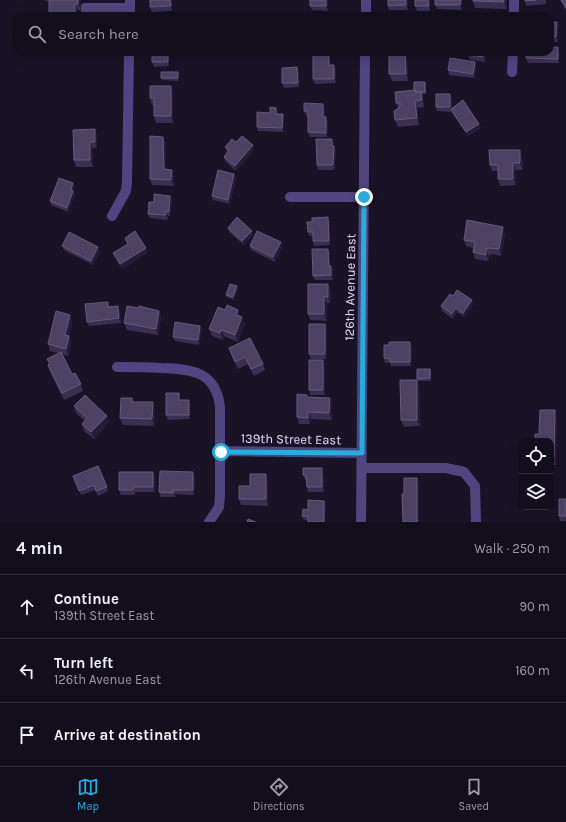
<!DOCTYPE html>
<html lang="en">
<head>
<meta charset="utf-8">
<style>
	:root { --surface:#130e1c; --page:#201c29; --text:#f1f3f6; --muted:#9d9ca3; --line:#322e3b; --accent:#23aee0 }
	body { margin:0; font-family:Karla,sans-serif; background:var(--page); color:var(--text) }
	.controls { position:absolute; right:12px; bottom:12px; display:grid; overflow:hidden; border-radius:8px; box-shadow:0 2px 10px #0003 }
	.controls button { width:36px; height:36px; display:grid; place-items:center; padding:0; border:0; border-bottom:1px solid var(--line); background:var(--surface); color:var(--text); font:20px sans-serif }
	.stop { position:absolute; width:12px; height:12px; margin:-9px; border:3px solid #23aee0; border-radius:50%; background:#fff }
	.stop.end { background:#23aee0; border-color:#fff; box-shadow:0 1px 4px #0008 }
	.list { margin:0; padding:0; list-style:none }
	h2 { display:flex; justify-content:space-between; align-items:center; height:52px; margin:0; padding:0 16px; font-size:17px }
	h2 small { font-size:13px; font-weight:400; color:var(--muted) }
	.list li { display:grid; grid-template-columns:26px 1fr auto; gap:12px; align-items:center; box-sizing:border-box; height:64px; padding:0 16px; border-top:1px solid var(--line) }
	.list b { display:block; font-size:15px; white-space:nowrap }
	.list p { margin:0; font-size:13px; white-space:nowrap; color:var(--muted) }
	.list em { font-size:13px; font-style:normal; color:var(--muted) }
	.icon { flex:none; width:22px; height:22px; fill:none; stroke:currentColor; stroke-width:2; stroke-linecap:round; stroke-linejoin:round }
	.map { position:relative; flex:none; width:566px; height:522px; overflow:hidden }
	.search { position:absolute; background:var(--surface); box-shadow:0 2px 10px #0003; left:12px; right:12px; top:12px; height:44px; display:flex; align-items:center; gap:10px; box-sizing:border-box; padding:0 14px; border-radius:12px; color:var(--muted); font-size:15px }
	.sheet { height:244px; background:var(--surface) }
	nav { display:flex; justify-content:space-around; align-items:center; box-sizing:border-box; height:56px; border-top:1px solid var(--line); background:var(--surface); font-size:11px; color:var(--muted) }
	nav a { display:grid; justify-items:center; gap:2px }
	nav .on { color:var(--accent) }
	.map>svg:first-child { display:block }
	.lines { fill:none; stroke-linecap:round; stroke-linejoin:round }
	.minor { stroke:#50457e; stroke-width:10 }
	.wall { fill:#3b2f51 }
	.shaded-wall { fill:#261c38 }
	.building { fill:#4d4263; stroke:#655a7b }
	.route { stroke:#23aee0; stroke-width:5 }
	.labels { text-anchor:middle; dominant-baseline:central; stroke-width:4; stroke-linejoin:round; paint-order:stroke }
	.street-label { font-size:13px; fill:#e4dcfa; stroke:#191325 }
</style>
</head>
<body>
<div class="map">
<svg width="566" height="522" viewBox="0 0 566 522">
	<rect width="100%" height="100%" fill="#191325"/>
	<g class="lines">
		<path class="minor" d="M85,8h45
			M130,16v-16
			M366,16v-16
			M514,16v-16
			M512,72l1,-20
			M290,197h74
			M112,216l14,-25 1,-9 2,-130
			M117,367c14,0 29,0 44,1 30,1 55,3 59,39v88l-1,12 -10,15
			M221,451l141,2
			M362,468h84l18,4 11,14 1,36
			M361,522l4,-470"/>
	</g>
	<path class="wall" d="M45,0h33l3,2v8h-3l-29,-9h-3z
		M172,0v11l-20,1 -2,-5z
		M310,0h18v11l-16,-1 -2,-4z
		M388,0h20v10h-19l-1,-4z
		M415,0h15v11h-13l-2,-5z
		M435,0h27v10l-25,-1 -2,-4z
		M507,0v9l-32,-1 -2,-7z
		M525,0h21v4l-20,2z
		M561,0h5v11l-2,-4z
		M550,22h7l1,5v15h-7v5l8,4v12h-31l-2,-5 24,-6z
		M169,52v14l-15,1 -2,-5z
		M266,52h20v3l-19,1z
		M468,52h21v3h-3l-1,7 -15,-2 -2,-5z
		M407,53l1,28h-16l-3,-7z
		M329,54l1,4v7l6,4v14l-21,1 -2,-5z
		M475,62l1,4 -1,12 -26,-3 -1,-5z
		M178,72v9l-16,-1 -1,-2z
		M299,72v15l-15,1 -2,-5z
		M425,82l1,2v10l-4,1 1,3 1,9 -7,1 2,17 -21,2 -3,-7 3,-12 -2,-5z
		M173,93v30h-17l-2,-7v-11h-2l-2,-7z
		M452,99l-1,9 28,16 2,4 -13,8 -16,-23 -1,-3v2l-14,-1 -1,-4z
		M323,104l2,4v9l3,5 -1,15h-17l-2,-5v-16h-2l-2,-5z
		M276,108l2,4v2h5l1,5v13l-26,-1 -1,-4 13,-14z
		M95,129l2,7v12h-4v19h-17l-2,-7z
		M163,137l3,7v25l8,7v10l-22,-1 -2,-6z
		M236,142l18,8 -18,21 -11,-10 -1,-4 3,-5 -2,-5z
		M334,144v2l2,5 -2,19h-16l-1,-5z
		M520,150l2,7 1,13h-7v15l-16,1 -2,-7v-8h-6l-2,-6z
		M234,174l2,5 -6,25 -17,-4 -1,-4z
		M73,183l2,5 -1,4 1,3 -7,17 -17,-7 -1,-4z
		M170,196l2,4 -2,16h-2v4l-18,-2 -2,-4 6,-12z
		M330,222v23l-16,1 -1,-5v-5h-4l-1,-4z
		M228,228l24,3 1,4 -9,10 -15,-13z
		M505,234l-4,22 -9,-2 -3,2 -1,5 -13,-2 -2,-7v-4l-7,-2 -2,-6z
		M125,238l21,10 1,5 -25,16 -7,-12 -2,-4 15,-9z
		M281,242l1,5 -7,15 -24,-12 -1,-4z
		M62,246l38,6 -7,13 -29,-15z
		M328,249l2,4v13l3,5v9h-18l-2,-4z
		M328,284l3,7 -1,12h-3v18l-17,-1 -2,-6z
		M238,289l-4,11 -7,-3 -1,-2z
		M472,300l1,5 -9,12 -7,-5 -4,7 -11,-8 -1,-5z
		M118,306l1,5 2,12 -32,3 -2,-4 22,-15z
		M225,310h13l2,6 5,8 -7,18 -14,-6 -1,4 -11,-4 -3,-7z
		M159,311l2,7 -3,17 -31,-5 -3,-7z
		M70,315l2,7 -3,14 2,7 -3,13 -6,-2 10,20 9,10 2,7 -19,9 -14,-28 -2,-7 1,-1 -2,-5 11,-6 -8,-2 -2,-7z
		M325,324l2,4 -1,31h-15l-2,-5z
		M200,326l2,4 -3,15 -24,-4 -2,-4z
		M412,347l-1,19h-20l-1,-3h-5l-1,-5z
		M229,348l34,16 2,6 -11,6 -6,-12 -10,5z
		M325,365v30h-15l-1,-5z
		M430,369l1,2v10h-13l-1,-2z
		M417,380l2,6 1,40 -16,1 -3,-7z
		M179,393l1,5v2l10,5v14l-22,1 -2,-5z
		M307,395v2l25,7v16l-21,-1 -1,5h-11l-2,-7z
		M132,398l2,4 21,7 -1,17 -31,-1 -3,-7z
		M74,406l33,10 2,6 -15,17 -10,-8 -2,-7 3,-3 -9,-8z
		M557,417l-1,48h-5v-24l-12,-7z
		M98,466l10,25 -10,5 -3,-6 -14,5 -8,-19z
		M153,472l2,5v15h-20v3h-14l-2,-5z
		M193,472l2,5 -1,18 -19,-1v3h-14l-2,-5z
		M323,472l1,20h-16l-1,-5 -1,-7h-1l-2,-5z
		M268,481v25l-27,-1 -2,-6 11,-13z
		M566,499v22h-6l-1,-5z
		M324,501l2,4 -18,15h-4l-2,-4 6,-6z"/>
	<path class="shaded-wall" d="M78,0h2l1,2v8l-3,-6z
		M170,0h2v11l-1,-5z
		M326,0h2v11l-2,-5z
		M406,0h2v10l-2,-5z
		M428,0h2v11l-1,-5z
		M461,0h1v10l-2,-5z
		M504,0h3v9l-3,-7z
		M75,4l3,6v6h-3z
		M557,22l1,5v15l-2,-5z
		M550,38l1,4v9l-1,-3z
		M558,47l1,4v12l-1,-4z
		M168,52h1v14l-1,-4z
		M405,52h2v1l1,28 -2,-7z
		M484,52h1l1,3 -1,7 -2,-5z
		M329,54l1,4v11l-1,-4z
		M475,62l1,4 -1,12 -2,-4z
		M334,65l2,4v14l-2,-4z
		M297,67l2,5v15l-1,-4z
		M171,86l2,7v30l-2,-7z
		M421,92l2,6 1,9 -2,-7z
		M450,94l2,5 -1,13 -1,-5z
		M415,101l2,7 2,17 -2,-7z
		M323,104l2,4v14l-2,-5z
		M276,108l2,4v7l-2,-5z
		M283,114l1,5v13l-2,-4z
		M326,117l2,5 -1,15 -1,-4z
		M479,124l2,4 -13,8 -2,-4z
		M95,129l2,7v12l-2,-6z
		M163,137l3,7v32l-2,-7z
		M332,139l2,5v4v-2l2,5 -2,19 -1,-5z
		M90,142l3,6v19l-3,-7z
		M253,145l1,5 -18,21 -1,-5z
		M520,150l2,7 1,13 -3,-7z
		M513,163l3,7v15l-3,-6z
		M172,170l2,6v10l-3,-6z
		M234,174l2,5 -6,25 -2,-4z
		M73,183l2,5 -1,4 1,3 -7,17 -1,-4 4,-18z
		M170,196l2,4 -2,16 -1,-4z
		M166,211l2,5v4l-2,-5z
		M328,217l2,5v23l-1,-4z
		M503,227l2,7 -4,22 -2,-7z
		M252,231l1,4 -9,10 -2,-4z
		M281,242l1,5 -7,15 -2,-5z
		M98,247l2,5 -7,13 -2,-4z
		M146,248l1,5 -25,16 -2,-5z
		M328,249l2,4v18l-1,-5z
		M486,249l3,7 -1,5 -2,-6z
		M331,266l2,5v9l-2,-5z
		M328,284l3,7 -1,12 -2,-6z
		M237,286l1,3 -4,11 -1,-3z
		M324,296l3,7v18l-3,-7z
		M472,300l1,5 -9,12 -1,-4z
		M118,306l1,5 2,12 -2,-5z
		M456,308l1,4 -4,7 -1,-5z
		M238,310l3,7 -5,-2z
		M159,311l2,7 -3,17 -2,-6z
		M70,315l2,7 -5,20 -2,-7z
		M242,317l3,7 -7,18 -3,-7z
		M325,324l2,4 -1,31 -1,-5z
		M200,326l2,4 -3,15 -1,-5z
		M222,330l2,6 -1,4 -3,-7z
		M69,336l2,7 -3,13 -2,-7z
		M410,342l2,5 -1,19 -1,-4z
		M323,360l2,5v30l-2,-5z
		M417,380l2,6 1,40 -3,-6z
		M179,393l1,5 1,7 -2,-5z
		M330,398l2,6v16l-3,-7z
		M189,400l1,5v14l-1,-4z
		M153,402l2,7 -1,17 -2,-7z
		M555,410l2,7 -1,48 -2,-7z
		M308,412l3,7 -1,5 -2,-6z
		M107,416l2,6 -15,17 -3,-7z
		M322,468l1,4 1,20 -2,-5z
		M153,472l2,5v15l-2,-5z
		M193,472l2,5 -1,18 -1,-5z
		M266,474l2,7v25l-2,-7z
		M417,478l2,7v37h-2z
		M324,501l2,4 -1,17h-1z"/>
	<path class="building" d="M49,0h29v4h-3v12h-26z
		M150,0h20l1,6 -21,1z
		M310,0h16v6h-16z
		M388,0h18v5l-18,1z
		M415,0h13l1,6h-14z
		M435,0h26l-1,5h-25z
		M473,0h31v2l-31,-1z
		M525,0h11l-11,1z
		M561,0h5v8z
		M550,22h7l-1,15h-6z
		M550,47h8v12l-32,-1v-6h24z
		M152,52h16v10h-16z
		M389,52h16l1,22h-17z
		M468,52h16l-1,5 -15,-2z
		M313,54h16v11h5v14h-21z
		M450,58l25,4 -2,12 -25,-4z
		M297,67l1,16h-16v-15z
		M161,72h17v6h-17z
		M414,82h11v10h-9l-1,-2h-1z
		M150,86h21v30h-17v-18h-4z
		M415,90v2h6l1,8 -7,1 2,17 -22,2 -1,-9 6,-4v-4h-4l-1,-11z
		M436,94h14v13h-14z
		M463,100l16,24 -13,8 -15,-23z
		M304,103l19,1v13h3v16l-18,-1v-21h-4z
		M270,107l6,1v6h7l-1,14 -25,-1v-15l13,1z
		M95,129v13h-5v18h-16l-1,-30z
		M150,136l13,1 1,32 8,1 -1,10 -21,-1z
		M242,136l11,9 -18,21 -11,-9 5,-7 -4,-3 7,-8 4,3z
		M316,139h16v7h2l-1,19h-16z
		M489,150h31v13h-7v16h-15v-14h-8z
		M218,170l16,4 -6,26 -16,-4z
		M59,178l14,5 -2,7 2,1 -6,17 -17,-7z
		M154,194l16,2 -1,16 -3,-1v4l-18,-1 1,-12h5z
		M237,217l15,14 -10,10 -14,-13z
		M328,217l1,24h-16v-9h-5l-1,-10h5v-4z
		M467,220l36,7 -4,22 -10,-1 -3,1v6l-13,-3 2,-10 -11,-2z
		M135,231l11,17 -26,16 -7,-11 15,-9 -3,-6z
		M257,231l24,11 -8,15 -23,-11z
		M69,232l29,15 -7,14 -29,-15z
		M312,249h16l1,17h2v9l-18,1z
		M230,284l7,2 -4,11 -7,-2z
		M308,284h20v13l-4,-1v18h-16z
		M457,290l15,10 -9,13 -7,-5 -4,6 -11,-8 9,-12 3,2z
		M108,302v5l10,-1 1,12 -32,4 -2,-18z
		M227,305l11,5 -2,5 6,2 -7,18 -13,-5 -2,3 -11,-4 9,-22 7,3z
		M127,306l12,2v-2l20,5 -3,18 -32,-6z
		M56,311l14,4 -5,20 4,1 -3,13 -18,-5z
		M175,322l25,4 -2,14 -25,-3z
		M309,324h16v30h-16z
		M250,338l13,26 -12,5 -6,-12 -10,5 -6,-14z
		M389,342h21v20h-20v-3l-6,-1v-13h5z
		M61,352l11,22 3,-1 6,11 -19,9 -14,-28 2,-1 -3,-5z
		M309,360h14v30h-14z
		M417,369h13v9l-13,1z
		M400,380h17v40h-16z
		M166,393h13v7h10v15h-23z
		M297,394l10,1v2l23,1 -1,15 -21,-1v6l-11,-1z
		M85,395l22,21 -16,16 -9,-8 5,-6 -13,-12z
		M121,398h11v4h21l-1,17 -32,-1z
		M540,410h15l-1,48h-3v-17h-16v-7h4z
		M98,466l9,21 -11,4 -2,-6 -15,6 -6,-15z
		M303,468h19v19h-15l-1,-12h-3z
		M160,471l33,1v18h-20v3l-14,-1z
		M119,472h34v15h-20v3h-14z
		M250,474h16v25h-27v-13h11z
		M404,478h13v44h-14l-1,-28h2z
		M559,499h7v17h-7z
		M308,500l16,1v21h-16v-6h-6l1,-7 5,1z
		M248,519l8,3h-9z"/>
	<g class="lines">
		<path class="route" d="M221,452l141,1 2,-256"/>
	</g>
	<g class="labels">
		<g class="street-label">
			<text transform="translate(350 287) rotate(-89)">126th Avenue East</text>
			<text transform="translate(291 439) rotate(1)">139th Street East</text>
		</g>
	</g>
</svg>
<div class="controls">
<button><svg class="icon" aria-label="locate" viewBox="0 0 24 24"><circle cx="12" cy="12" r="6"/><path d="M12 2v4M12 18v4M2 12h4M18 12h4"/></svg></button>
<button><svg class="icon" aria-label="layers" viewBox="0 0 24 24"><path d="M12 4l9 5-9 5-9-5zM3 14l9 5 9-5"/></svg></button>
</div>
<div class="stop" style="left:221px;top:452px"></div>
<div class="stop end" style="left:364px;top:197px"></div>
<div class="search"><svg class="icon" aria-label="search" viewBox="0 0 24 24"><circle cx="10" cy="10" r="6"/><path d="M15 15l6 6"/></svg>Search here</div>
</div>
<section class="sheet">
<h2>4 min<small>Walk · 250 m</small></h2>
<ul class="list">
<li><svg class="icon" aria-label="ahead" viewBox="0 0 24 24"><path d="M12 20V5M6 11l6-6 6 6"/></svg><div><b>Continue</b><p>139th Street East</p></div><em>90 m</em></li>
<li><svg class="icon" aria-label="left" viewBox="0 0 24 24"><path d="M17 20v-9H6M10 6l-5 5 5 5"/></svg><div><b>Turn left</b><p>126th Avenue East</p></div><em>160 m</em></li>
<li><svg class="icon" aria-label="arrive" viewBox="0 0 24 24"><path d="M6 21V4h12l-3 4 3 4H6"/></svg><div><b>Arrive at destination</b></div></li>
</ul>
</section>
<nav>
<a class="on"><svg class="icon" aria-label="map" viewBox="0 0 24 24"><path d="M3 6l6-2 6 2 6-2v14l-6 2-6-2-6 2zM9 4v14M15 6v14"/></svg>Map</a>
<a><svg class="icon" aria-label="directions" viewBox="0 0 24 24"><path d="M12 3l9 9-9 9-9-9zM9 14v-3h6M13 9l2 2-2 2"/></svg>Directions</a>
<a><svg class="icon" aria-label="saved" viewBox="0 0 24 24"><path d="M7 4h10v16l-5-4-5 4z"/></svg>Saved</a>
</nav>
</body>
</html>
